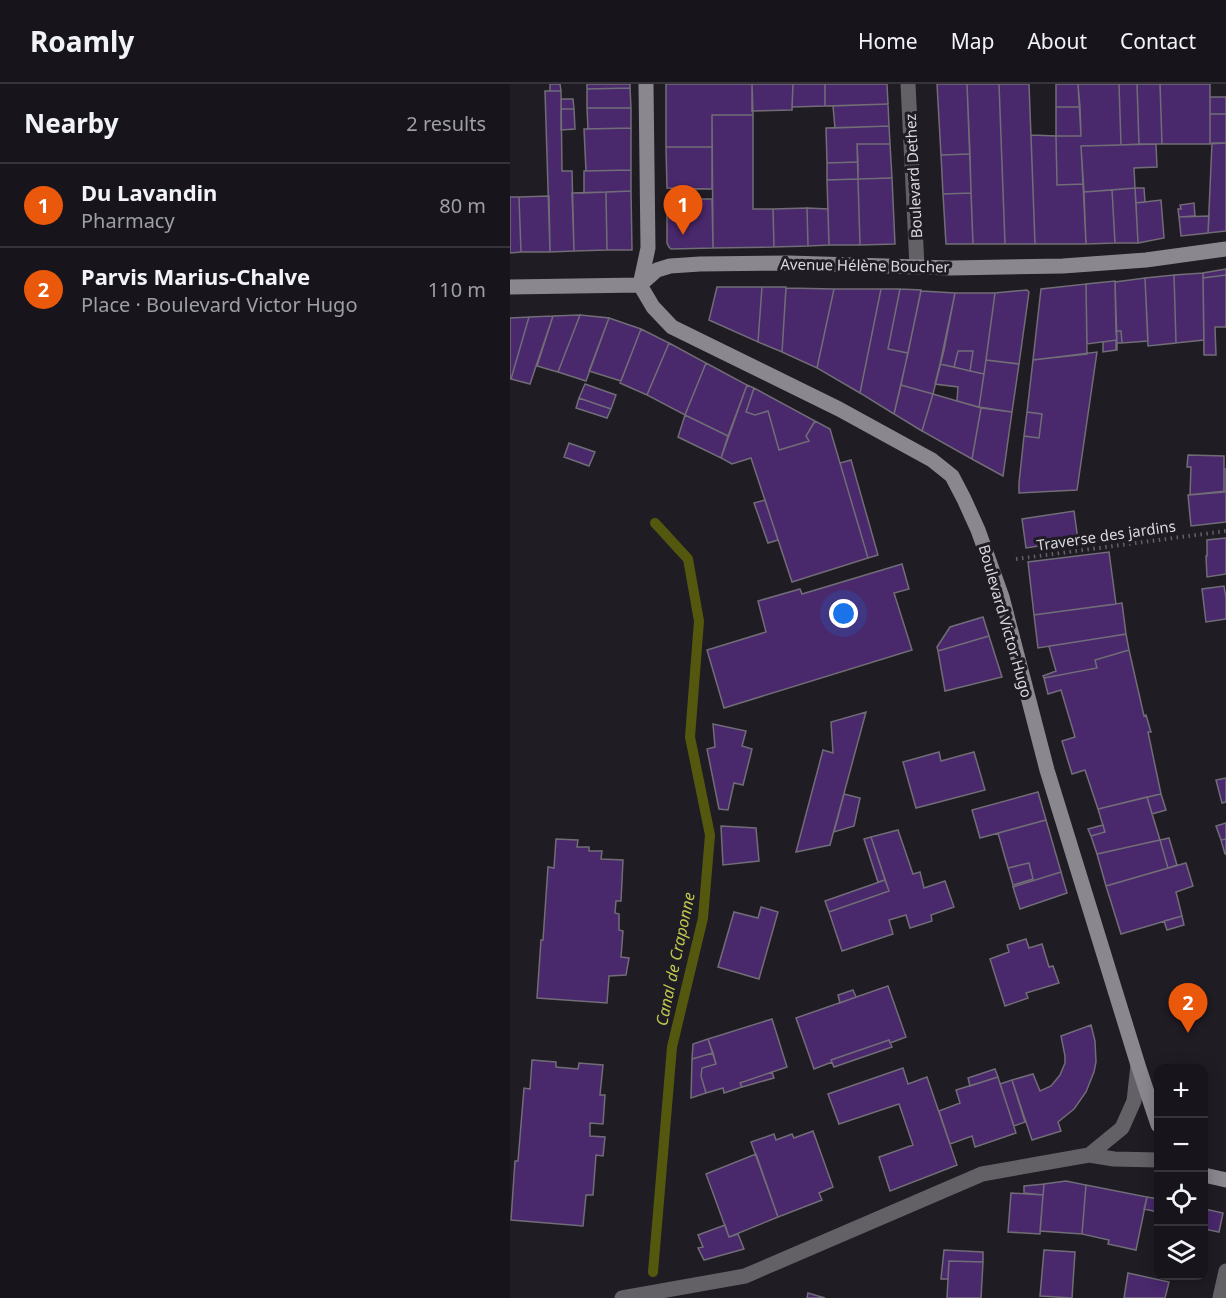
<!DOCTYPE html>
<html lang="en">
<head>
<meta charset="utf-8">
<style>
	:root { --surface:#17151b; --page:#201e24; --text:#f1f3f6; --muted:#9e9fa3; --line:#36343a; --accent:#ea580c }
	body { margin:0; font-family:"Noto Sans",sans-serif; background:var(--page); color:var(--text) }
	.controls { position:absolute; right:18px; bottom:18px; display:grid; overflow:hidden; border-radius:12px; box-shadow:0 3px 15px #0003 }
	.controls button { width:54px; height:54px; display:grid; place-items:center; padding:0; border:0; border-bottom:2px solid var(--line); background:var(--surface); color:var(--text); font:30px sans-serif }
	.you { position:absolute; left:334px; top:530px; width:21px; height:21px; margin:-15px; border:4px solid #fff; border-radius:50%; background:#1a73e8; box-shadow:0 0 0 9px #1a73e833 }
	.badge { display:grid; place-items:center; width:39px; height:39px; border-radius:50%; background:var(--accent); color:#fff; font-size:20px; font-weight:700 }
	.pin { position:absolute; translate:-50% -50px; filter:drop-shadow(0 2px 3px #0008) }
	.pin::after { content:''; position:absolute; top:32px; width:21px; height:18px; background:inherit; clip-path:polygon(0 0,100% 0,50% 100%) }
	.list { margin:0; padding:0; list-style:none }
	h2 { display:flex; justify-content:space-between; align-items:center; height:78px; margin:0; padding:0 24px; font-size:26px }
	h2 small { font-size:20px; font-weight:400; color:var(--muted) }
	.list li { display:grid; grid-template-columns:39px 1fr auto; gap:18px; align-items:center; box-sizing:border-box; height:84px; padding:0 24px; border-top:2px solid var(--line) }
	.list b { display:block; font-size:22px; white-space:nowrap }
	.list p { margin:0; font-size:20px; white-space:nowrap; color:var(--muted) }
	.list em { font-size:20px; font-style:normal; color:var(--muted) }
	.icon { flex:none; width:33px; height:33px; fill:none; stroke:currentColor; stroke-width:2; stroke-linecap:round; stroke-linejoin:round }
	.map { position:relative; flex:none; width:716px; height:1214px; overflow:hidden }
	header { display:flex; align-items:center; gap:36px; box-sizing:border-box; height:84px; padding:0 30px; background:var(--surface); border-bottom:2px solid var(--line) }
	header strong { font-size:28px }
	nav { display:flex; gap:33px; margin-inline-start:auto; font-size:21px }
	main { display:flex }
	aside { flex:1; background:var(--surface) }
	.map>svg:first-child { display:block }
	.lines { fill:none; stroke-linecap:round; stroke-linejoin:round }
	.stream { stroke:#54580e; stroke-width:10 }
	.building { fill:#49286c; stroke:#716d77; stroke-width:1.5 }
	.path { stroke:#636067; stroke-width:4; stroke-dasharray:1.5 4.5; stroke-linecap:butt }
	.street { stroke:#636166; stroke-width:15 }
	.secondary { stroke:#8a878f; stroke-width:15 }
	.labels { text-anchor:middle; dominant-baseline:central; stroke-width:6; stroke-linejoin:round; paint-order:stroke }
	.street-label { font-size:15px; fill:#dbd8de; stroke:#1f1c24 }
	.water-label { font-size:16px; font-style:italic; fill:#bfc84d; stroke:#1f1c24 }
</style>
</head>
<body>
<header>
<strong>Roamly</strong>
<nav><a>Home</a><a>Map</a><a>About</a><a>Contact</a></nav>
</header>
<main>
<aside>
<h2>Nearby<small>2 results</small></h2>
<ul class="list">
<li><span class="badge">1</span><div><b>Du Lavandin</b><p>Pharmacy</p></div><em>80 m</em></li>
<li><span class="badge">2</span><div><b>Parvis Marius-Chalve</b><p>Place · Boulevard Victor Hugo</p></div><em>110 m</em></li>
</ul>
</aside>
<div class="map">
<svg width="716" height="1214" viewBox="0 0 716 1214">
	<rect width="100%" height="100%" fill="#1f1c24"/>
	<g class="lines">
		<path class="stream" d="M143,1188l19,-225 31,-129 7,-83 -20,-98 9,-116 -11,-62 -33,-36"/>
	</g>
	<path class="building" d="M40,0h10l1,7h-11z
		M77,0h43v4l-43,1z
		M156,0h86l1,31h-41v32h-46z
		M242,0h41l-1,26 -40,1z
		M283,0h32v22l-33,1z
		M315,0h62l1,20 -63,2z
		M427,0h30l3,70 -29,1z
		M457,0h32l6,160h-32z
		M489,0h30l6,160h-30z
		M546,0h22l2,23h-24z
		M568,0h41l2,61 -40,1 2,38 -26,1 -1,-49h25z
		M609,0h18l2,60 -18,1z
		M627,0h23l2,60h-23z
		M650,0h50v60h-48z
		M120,4l1,20h-44v-19z
		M35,7h16l1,80h10l2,80 -24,1z
		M700,13h16v17h-16z
		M51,15h12l1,10h-13z
		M378,20l1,22 -54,2 -2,-22z
		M546,23h24l1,29h-25z
		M77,24h44v20l-43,1z
		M51,25h13l1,20 -14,1z
		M700,30h16v29l-16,1z
		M202,31h41v94h20l1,38 -61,1z
		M379,42l1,18h-33l1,18 -31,1 -1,-35z
		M121,44v42l-45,1 -2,-42z
		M521,51l25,1 1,49 26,-1 3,60h-51z
		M702,59h14v88l-18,2z
		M347,60h33l2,34 -34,1z
		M646,60l1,23 -23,1 1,20 -51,4 -3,-46z
		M156,63h46v42l-45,-1z
		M460,70l1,39 -28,1 -2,-39z
		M348,78v17l-31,1v-17z
		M121,86v21l-47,2v-22z
		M382,94l3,66 -35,1 -2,-66z
		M348,95l2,66h-31l-2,-65z
		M164,104h15v11l-15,1z
		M625,104h9l1,14 -9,1z
		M625,104l3,55h-23l-3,-53z
		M602,106l3,53 -29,1 -2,-52z
		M121,107l1,59h-25l-1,-58z
		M96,108l1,58 -33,1 -2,-58z
		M461,109l2,51h-27l-3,-50z
		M39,112l1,56h-29l-2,-55z
		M0,113h9l2,55 -11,1z
		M157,115h45l1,49 -42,1 -2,-2 -2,-4z
		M651,116l3,38 -26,5 -2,-40z
		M684,119l1,13 -16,1 -1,-8h3l-1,-4z
		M297,124l21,1 1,36 -21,1z
		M297,124l1,38 -34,1 -1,-38z
		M699,132l-1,17 -27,3 -2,-19z
		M716,185v6l-23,3v-5z
		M693,189l1,67 -28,3 -2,-68z
		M664,191l2,68 -28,3 -3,-68z
		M716,191v52h-11l1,28h-12l-1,-77z
		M635,194l3,63 -26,2 -1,-12h-5l-1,-49z
		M605,197l2,62v7h-1v-10l-29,4 -1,-60z
		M576,200l1,70 -54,6 8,-71z
		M207,203h45l-4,55 -49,-22z
		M252,203h24l-4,65 -24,-10z
		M276,204l48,1 -17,79 -35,-16z
		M324,205h47l-21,104 -43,-25z
		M371,205h19l-12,60 20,4 -14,61 -34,-21z
		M390,205l21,1 -13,63 -20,-4z
		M517,206l2,2 -10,72 -33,-4 9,-67z
		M411,207l34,2 -11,57 -11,44 -32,-9z
		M445,209h40l-11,81 -14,-3 3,-20h-15l-4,16 -14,-3z
		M70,231l-22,57 -21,-6 16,-50z
		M70,231l29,3 -23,63 -28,-9z
		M43,232l-23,68 -19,-5 18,-62z
		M19,233l-18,62h-1v-61z
		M99,234l32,11 -20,52 -32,-10z
		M131,245l28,14 -22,52 -27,-12z
		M606,247h5l1,12h-5z
		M606,256v10l-13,2v-10z
		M159,259l37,20 -21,52 -38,-20z
		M448,267h15l-3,20 -16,-4z
		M587,268l-20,138 -58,3v-10l5,-47 15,2 3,-24 -15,-2 6,-52z
		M476,276l33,4 -7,48 -33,-5z
		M196,279l41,22 -19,51 -43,-21z
		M430,280l44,10 -5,33 -22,-6 1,-14 -23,-3z
		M75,300l31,11 -5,14 -32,-11z
		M237,301l7,3 -8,24 9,3 13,-4 11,39 30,-9 -3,-5 9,-15 15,8 38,129 -76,24 -41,-124 -19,6 -11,-6z
		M391,301l32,9 -11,37 -28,-17z
		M244,304l61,33 -9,15 3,5 -30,9 -11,-39 -13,4 -9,-3z
		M423,310l48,14 -9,51 -50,-28z
		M69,314l32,11 -4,9 -31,-10z
		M471,324l31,4 -9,64 -31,-17z
		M517,328l15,2 -3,24 -15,-2z
		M175,331l43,21 -7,22 -43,-21z
		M59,359l26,9 -6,14 -25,-9z
		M678,371l36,1v36l-34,3 1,-28h-4z
		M341,376l27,95 -10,3 -28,-95z
		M714,385h2v22l-2,1z
		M716,407v31l-35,4 -3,-31z
		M255,416l13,40 -10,3 -14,-40z
		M564,427l4,29 -52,8 -4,-29z
		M716,454v36l-19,3 -1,-21h1v-16z
		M599,468l7,52 -82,11 -6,-53z
		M392,480l7,25 -15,4 18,57 -188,58 -17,-58 59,-18 -8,-31 42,-12 2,5z
		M714,502l2,12v21l-20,3 -4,-33z
		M612,519l4,31 -88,14 -4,-33z
		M473,533l6,19 -51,15 -1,-4 13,-20z
		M616,550l3,16 -34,10 2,8 -53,10 -1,-2 13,-5 -7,-25z
		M479,552l13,41 -57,14 -7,-40z
		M619,566l15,66 2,-1 5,17h-3l13,62 -63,15 -13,-39 -13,4 -10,-33 13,-4 -14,-47 -13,4 -4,-16 53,-10 -2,-8z
		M356,628l-36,133 -34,7 27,-102 10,3 -2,-31z
		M203,640l33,7 -4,15 10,3 -9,36 -9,-2 -6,27 -9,-1 -12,-60 8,-2z
		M429,668l2,9 33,-9 11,38 -69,18 -13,-46z
		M716,694v24l-4,1 -6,-23z
		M528,708l8,28 -66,18 -8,-28z
		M334,710l16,4 -6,28 -20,6z
		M651,710l5,16 -14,4 -5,-17z
		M637,713l13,43 -63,14 -6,-18 14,-4 -7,-23z
		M536,736l15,52 -48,15v-2l20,-6 -4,-16 -21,5 -10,-35z
		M716,739v16l-5,1 -5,-14z
		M593,741l2,7 -14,4 -3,-7z
		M211,742l35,2 3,33 -36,4z
		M388,746l15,44 7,-2 4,16 21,-7 9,26 -23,8 1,6 -22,7 -4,-13 -17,5 4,14 -51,17 -13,-39 60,-21 -18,-54z
		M361,753l14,43 -7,2 -14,-43z
		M659,754l8,27 -9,3 -8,-28z
		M46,755l22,1 -1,7h12v4h13l-1,8 22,1 -2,41h-5l-1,12 4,1v16l4,1 -2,26 8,1 -3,17 -17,1 -2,27 -70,-5 4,-58h2l5,-73 6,1z
		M716,755v15h-1l-4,-14z
		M650,756l8,28 -62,18 -9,-32z
		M519,779l4,16 -20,6 -5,-17z
		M676,779l7,23 -17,6 6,24 -61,18 -15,-48z
		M551,788l6,21 -47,16 -7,-22z
		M375,796l4,11 -60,21 -4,-11z
		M251,823l17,5 -19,67 -41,-12 16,-55 24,6z
		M672,832l2,9 -17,5 -3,-9z
		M516,855l3,9 13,-4 7,23 4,-1 6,17 -33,10 2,5 -23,8 -15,-47 19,-7 -2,-7z
		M378,902l18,51 -16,6 -1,-3 -58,20 1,2 -18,7 -18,-51z
		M343,906l3,7 -16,6 -2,-8z
		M262,935l15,48 -47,16 2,4 -18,6 -1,-5 -17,5 -5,-17 1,-8 14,-4 -8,-25z
		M581,941l4,16 1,21 -2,10 -8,20 -12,17 -16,13 3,9 -29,9 -20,-60 21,-6 7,17 11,-5 9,-11 5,-12v-7l-4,-20z
		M198,955l5,14 -21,6 1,-15z
		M379,956l3,7 -58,20 -3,-7z
		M203,969l3,11 -14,4 -1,8 5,17 -15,5 1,-39z
		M22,976l24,2v5l22,2 1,-6 24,2 -3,30h5l-2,29 -13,-1v13l15,1 -2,19 -7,-1 -3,40h-7l-3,31 -72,-6 4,-59h3l6,-73 6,1z
		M393,984l5,16 19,-7 30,88 -67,26 -11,-34 34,-12 -14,-41 -60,20 -11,-30z
		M485,985l3,8 -28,9 -2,-8z
		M262,988l2,6 -32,9 -2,-4z
		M488,993l18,56 -41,14 -3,-11 -22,8 -11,-33 21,-8 -4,-13z
		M502,996l13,42 -11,4 -14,-42z
		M303,1047l20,56 -14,6 3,7 -44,17 -27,-75 23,-8 2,6 16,-6 2,4z
		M246,1070l22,63 -49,20 -23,-63z
		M556,1097l20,4 -4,49 -42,-3 4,-47z
		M534,1100l-1,11 -19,-2v-7z
		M576,1101l61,12 -11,53 -28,-6 1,-4 -27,-6z
		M501,1109l32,2 -3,39 -32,-2z
		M637,1113l11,2v13l-14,-3z
		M695,1125l18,4 -4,19 -15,-3z
		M215,1141l4,12 9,-3 6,15 -40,11 -6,-12 5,-1 -5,-12z
		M434,1166l39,2v10l-34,-1 -1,18h-7z
		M534,1166l31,2 -3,46 -32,-2z
		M439,1177l34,1 -2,36h-34z
		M618,1189l41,9 -4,16h-41z
		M298,1209l17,5h-18z"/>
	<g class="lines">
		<path class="path" d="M506,475l210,-28"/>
		<path class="street" d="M398,0l9,183
			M579,1071l33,-27 12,-27 4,-36
			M112,1214l123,-22 237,-102 107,-19 25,4 44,1
			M710,1214l6,-27"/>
		<path class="secondary" d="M130,201l13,22 19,20 167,82 93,51 20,16 12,23 14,31 24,67 45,173 91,295 20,60
			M130,201l8,-37 -2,-164
			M0,203l130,-2 17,-15 13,-4 30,-2 89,-1 162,5 112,-2 83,-6 80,-11
			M694,1091l22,5"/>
	</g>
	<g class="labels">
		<g class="street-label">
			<text transform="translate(403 92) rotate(-93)">Boulevard Dethez</text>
			<text transform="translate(355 181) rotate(1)">Avenue Hélène Boucher</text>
			<text transform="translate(596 451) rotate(-8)">Traverse des jardins</text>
			<text transform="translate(496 537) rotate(74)">Boulevard Victor Hugo</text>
		</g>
		<g class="water-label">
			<text transform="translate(165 875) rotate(-78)">Canal de Craponne</text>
		</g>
	</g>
</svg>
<div class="controls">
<button>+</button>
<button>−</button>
<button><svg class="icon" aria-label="locate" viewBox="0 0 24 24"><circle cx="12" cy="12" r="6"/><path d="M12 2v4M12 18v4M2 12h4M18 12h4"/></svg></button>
<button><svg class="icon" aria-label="layers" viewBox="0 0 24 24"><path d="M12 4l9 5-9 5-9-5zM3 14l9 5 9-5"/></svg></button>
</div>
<div class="you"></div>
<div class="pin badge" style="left:173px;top:151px">1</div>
<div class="pin badge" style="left:678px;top:949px">2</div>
</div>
</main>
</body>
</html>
